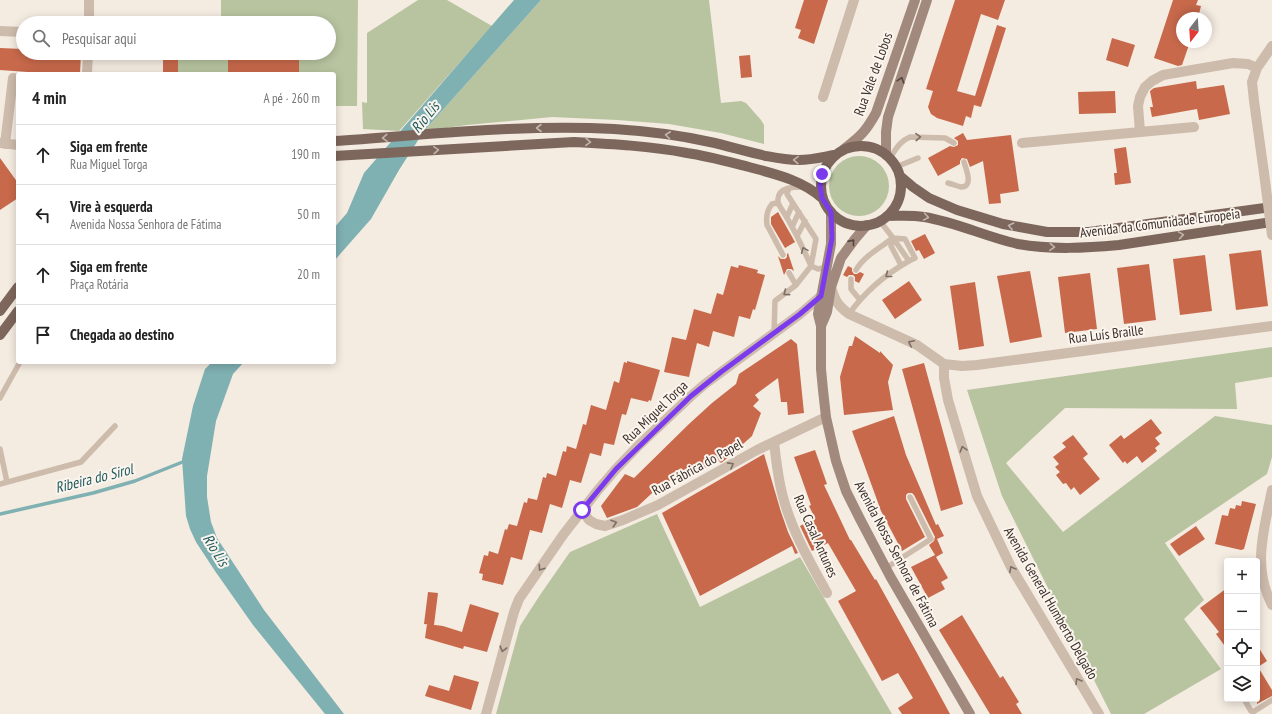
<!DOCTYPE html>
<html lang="pt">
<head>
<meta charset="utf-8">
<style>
	:root { --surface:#fff; --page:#f6f6f6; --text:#222; --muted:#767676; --line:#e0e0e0 }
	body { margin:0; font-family:"PT Sans Narrow",sans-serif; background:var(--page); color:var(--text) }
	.controls { position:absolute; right:12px; bottom:12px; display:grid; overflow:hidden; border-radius:4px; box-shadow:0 2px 10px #0003 }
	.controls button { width:36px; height:36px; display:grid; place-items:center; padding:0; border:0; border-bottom:1px solid var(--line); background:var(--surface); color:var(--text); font:20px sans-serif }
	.compass { position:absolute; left:1176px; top:12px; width:36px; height:36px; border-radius:50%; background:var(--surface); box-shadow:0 2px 10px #0003; rotate:197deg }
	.stop { position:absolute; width:12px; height:12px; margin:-9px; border:3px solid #7c3aed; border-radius:50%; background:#fff }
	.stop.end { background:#7c3aed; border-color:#fff; box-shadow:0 1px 4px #0008 }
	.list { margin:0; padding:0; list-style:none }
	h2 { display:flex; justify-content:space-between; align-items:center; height:52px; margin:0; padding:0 16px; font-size:17px }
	h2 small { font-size:13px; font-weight:400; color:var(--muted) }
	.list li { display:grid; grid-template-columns:26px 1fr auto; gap:12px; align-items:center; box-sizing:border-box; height:60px; padding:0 16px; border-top:1px solid var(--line) }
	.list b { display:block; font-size:15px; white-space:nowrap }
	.list p { margin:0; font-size:13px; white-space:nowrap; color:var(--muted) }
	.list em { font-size:13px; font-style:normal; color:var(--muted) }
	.icon { flex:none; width:22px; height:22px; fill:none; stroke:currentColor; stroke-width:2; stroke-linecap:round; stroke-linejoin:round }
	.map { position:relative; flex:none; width:1272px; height:714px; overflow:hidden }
	.search { position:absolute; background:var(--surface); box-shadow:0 2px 10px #0003; left:16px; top:16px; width:320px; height:44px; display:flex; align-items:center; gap:10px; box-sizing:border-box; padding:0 14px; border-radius:22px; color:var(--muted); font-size:15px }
	.panel { position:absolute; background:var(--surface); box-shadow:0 2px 10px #0003; left:16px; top:72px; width:320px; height:292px; border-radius:4px }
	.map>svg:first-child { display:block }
	.green { fill:#b8c4a0 }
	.water { fill:#7fb0b2 }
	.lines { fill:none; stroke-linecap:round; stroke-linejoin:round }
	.stream { stroke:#7fb0b2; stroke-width:3.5 }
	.building { fill:#c8694b }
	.service { stroke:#cdbbac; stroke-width:5.5 }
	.minor { stroke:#cdbbac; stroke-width:10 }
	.secondary { stroke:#a18a7d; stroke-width:10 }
	.primary { stroke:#7d675c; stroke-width:10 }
	.minor-bridge { stroke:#cdbbac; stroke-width:10 }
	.oneway { stroke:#544640 }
	.oneway2 { stroke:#c2b5ac }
	.oneway3 { stroke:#7d6f65 }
	.route { stroke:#7c3aed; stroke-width:5 }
	.labels { text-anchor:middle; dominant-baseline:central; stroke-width:4; stroke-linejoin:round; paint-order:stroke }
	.street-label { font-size:14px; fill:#3b302b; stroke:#fbf5ee }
	.water-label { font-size:15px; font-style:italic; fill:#1f5a5e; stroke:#fbf5ee }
</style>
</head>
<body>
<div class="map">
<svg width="1272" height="714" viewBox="0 0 1272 714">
	<rect width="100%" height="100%" fill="#f4ebe1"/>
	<path class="green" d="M221,0h137l-1,106h-23v-32h-156v-21h151v-30h-108z
		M418,0h29l45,26 -93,105 -36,-2 -1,-27 5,1v-70z
		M541,0h168l12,103 20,-2 5,2 15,17 3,5v19l-43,-11 -52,-9 -52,-4 -65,-3 -85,8 -43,6z
		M829 186a30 30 0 1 1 60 0a30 30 0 1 1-60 0Z
		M1272,347v30l-37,6 2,26 -172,-1 -59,55 57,69 152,-116 57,9v32l-5,17 -102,69 39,57 -20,19 37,50 -77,45h-33l-109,-218 -35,-106z
		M657,514l43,93 100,-50 92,157h-396l24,-88 20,-31 30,-43z"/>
	<path class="water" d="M514,0h27l-117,131 -25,39 -28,49 -37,42v-33l13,-15 17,-40z
		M212,362h32l-11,12 -17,47 -9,55v21l4,25 6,16 47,72 80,104h-19l-72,-89 -38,-54 -19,-29 -6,-13 -4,-13 -4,-57 11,-53 12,-37z"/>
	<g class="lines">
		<path class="stream" d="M0,514l93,-21 42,-12 50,-20"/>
	</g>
	<path class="building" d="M804,0h24l-14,44 -16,-6 3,-8 -6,-2z
		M955,0h50l-7,20 -17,-6 -24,77 18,5 22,-71 9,3 -25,79 -7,-2 -3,13 -5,-2 -3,10 -26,-8 -6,-4 -3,-7 5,-16 -7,-2z
		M1173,0h25l-2,5 5,1 -3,12h-16v24h8l-8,23 -4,1 -24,-8z
		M1112,38l23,7 -7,22 -22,-7z
		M0,48l23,1v4l58,1 -1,20h-24l-56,-4z
		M163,53h15v21h-15z
		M228,53h71v21h-71z
		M750,55l2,22 -11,1 -2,-22z
		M1196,81l1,8 27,-4 6,29 -31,6 -2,-11 -45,8 -2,-10h3l-3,-16 4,-3z
		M1115,91l1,22 -37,1 -1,-22z
		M963,133l4,7 44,-5 8,56 -19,3 1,9 -12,1 -6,-43 -13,6 -3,-8 -5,-1 -2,3v3l-22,12 -10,-18 22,-12 4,1 4,-2v-4l-4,-3z
		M1126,147l5,36 -16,2 -1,-12h3l-3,-24z
		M0,158l18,25v15l-18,12z
		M778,212l17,30 -10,6 -14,-24v-7z
		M925,234l10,19 -11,6 -5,-9 -3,1 -5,-10z
		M1261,250l7,56 -32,4 -7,-56z
		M788,253l6,18 -3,-2h-4l-3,6 -6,-19 3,3h4l2,-2v-3z
		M1205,255l7,56 -32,4 -7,-56z
		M1149,264l7,56 -32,4 -7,-56z
		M739,265l19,5 -1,3 8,2 -10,35 -2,-1 -3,10 -11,-3 -5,21 -21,-6 -4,16 -12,-4 -8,34 -25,-5 8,-35 14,3 8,-31 17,5 6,-21 6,2 8,-29 7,2z
		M848,266l4,2v3l2,3h3l3,-2 4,2 -5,9 -4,-2v-4l-2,-2h-4l-2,2 -4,-2z
		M1030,271l12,66 -32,6 -13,-67z
		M1090,273l7,56 -32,4 -7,-56z
		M909,281l13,19 -27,19 -13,-19z
		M975,282l9,64 -25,4 -9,-64z
		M855,336l25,17v-2l13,14 -5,17 5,28 -49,5 -4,-38 9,-31h3z
		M791,339l6,5 7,69 -16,2 -1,-13h-6l-3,-24 -23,17 4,5 -6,6 8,7 -9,23 -27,24 -4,3 -4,-4 -17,13 -3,-2 -8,8 -3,-2 -23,7 -26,24 -30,11 -6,-12 24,-32 9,4 55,-54 23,-21 24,-19 3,-10z
		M627,361l33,9 -9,31 -2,-1 -1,2 -17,-4 -5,17 -4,-1 -8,31 -10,-2 -3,13 -11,-3 -9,30 -11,-3 -8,28 -12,-4 -8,29 -12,-3 -8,30 -11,-3 -8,28 -21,-5 1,-6 -4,-1 5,-18 4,1 1,-5 9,3 7,-25 2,1 2,-6 8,2 7,-24 3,1 1,-5 9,2 6,-23 3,1 1,-5 9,3 7,-25 3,1 1,-6 9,3 7,-25 3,1 5,-20 15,5 8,-29 5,2 5,-21 3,1z
		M924,363l39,141 -22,7 -39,-142z
		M894,416l12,39 30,70 2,-1 6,12 -7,3 6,14 -7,4 12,21 -7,4 4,7 -17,9 -17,-31 24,-12 -6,-10 5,-4 1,-4 -21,-42 -2,-2h-4l-2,2v4l19,38 -23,14 -21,-40 -29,-80z
		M1151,419l11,14 -7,5 5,6 -5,4 2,3 -15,12 -5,-7 -10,8 -2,-3 -2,2 -14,-18 12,-10 3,4z
		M1073,435l15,19 -5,4 17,21 -20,16 -6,-8 -3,3 -5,-7 -3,1 -7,-9 4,-3 -5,-5 4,-3 -6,-7 13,-10 -4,-4z
		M815,450l12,34 -3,1 26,55h1l24,40 1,-1 41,74 33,61h-48l-4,-6 15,-10 -15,-25 -16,8 -44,-80 18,-10 -28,-48 -16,8 -12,-25 15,-8 -6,-12 2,-1 -17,-48z
		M764,454l17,58 7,20 10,21 -3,1 -3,-8 -92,50 -38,-83z
		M1242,501l14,3 -12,45 -3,1 -26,-6 7,-29 6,1 2,-8 5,1 1,-4 5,1z
		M1196,526l9,13 -26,17 -9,-12z
		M1227,588v61l-11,-15 3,-2 -19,-24z
		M428,592l10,1 -4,32 -10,-1z
		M470,604l29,9 -12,39 -23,-6 -1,3 -38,-11 2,-14 16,2 19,6z
		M962,615l38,63 3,-2 16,26 -3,2 6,10h-32l-51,-84z
		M1257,645l10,16 -9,6 14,23v6l-15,8z
		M454,675l25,7 -8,28 -46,-14 4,-11 20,6z"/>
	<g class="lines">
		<path class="service" d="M890,158c6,-9 10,-17 20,-21l35,1 9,5
			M896,167l22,-9
			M948,183c4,1 9,3 13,4 13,0 5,-18 3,-25
			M803,187c-9,0 -24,0 -25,12 -1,5 4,10 6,14 11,17 19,35 27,53l7,3 5,-1 4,-4
			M779,205l-2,-2 -5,1c-5,6 -6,14 -5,21l16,30
			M787,217l6,-14
			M792,227l7,-15
			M797,236l8,-15
			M893,238l-2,8 10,19
			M856,270c8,-14 25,-23 37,-32l12,1 10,19 -6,3
			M789,273l7,12
			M851,279v10l9,11
			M849,314c15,-21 37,-40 60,-53l-16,-23 -13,-17
			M774,333l1,-32 21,-16 15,-19 5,-27 -29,-45 2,-6
			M0,398l20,-36
			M0,449l7,33
			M0,484l81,-22 34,-36
			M886,568l45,-29 -21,-42
			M1244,699l7,12 2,1 19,-12"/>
		<path class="minor" d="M89,0v23
			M0,31l23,1
			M87,74l1,-21
			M823,97l31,-97
			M1140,132l-2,-26 2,-9 5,-10 7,-6 11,-6 70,-12 15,1 9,4
			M0,143l18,2
			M1022,143l172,-16
			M5,144l8,-66 5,1
			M1264,173l-10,-72 -2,-19 5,-14 15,-22
			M831,287c4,13 6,18 18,27l68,31 27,19 18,2 15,-1 295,-39
			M944,364v14l4,22 29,96 34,71 88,147
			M774,442c2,18 4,37 9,55 9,34 27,65 44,96
			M1272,490c-8,39 -20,77 0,115
			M582,510l7,10 7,4 9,2 18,-6 35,-15 99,-55 69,-33
			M486,714l28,-102 5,-13 44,-64 35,-45 18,-21 23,-24 52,-49 14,-12 95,-70 21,-18"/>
		<path class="secondary" d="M844,149c17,-13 22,-18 32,-36l39,-113
			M886,155v-23l2,-15 39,-117
			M831,212v32l-13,70 3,12v43l2,21 3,27 10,44 10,30 14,28 30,57 80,138
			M821,326l6,-14 4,-25 10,-29 14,-19 12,-14"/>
		<path class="primary" d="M334,141c93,-6 187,-17 280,-12 32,2 65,6 96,13 28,6 61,18 89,18 12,0 24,-3 35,-5
			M821 186a40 40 0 1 1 80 0a40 40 0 1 1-80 0Z
			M334,156l240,-14c38,2 76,4 113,11 21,3 42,9 62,14 26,7 53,13 73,31
			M900,176l13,11 16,11 28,12 46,14 44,8h42l183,-25
			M887,216c12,0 24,-1 37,1 32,5 62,20 94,27 34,6 68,4 101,1l153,-23
			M0,311l18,-24
			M0,335l18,-24"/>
		<path class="minor-bridge" d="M1264,173l8,62"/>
	</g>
	<defs><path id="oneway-chevron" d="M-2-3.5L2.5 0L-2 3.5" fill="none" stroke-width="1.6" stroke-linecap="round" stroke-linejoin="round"/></defs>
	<g class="oneway">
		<use href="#oneway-chevron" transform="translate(901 80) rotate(-72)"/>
		<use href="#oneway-chevron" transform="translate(852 242) rotate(-51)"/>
	</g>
	<g class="oneway2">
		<use href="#oneway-chevron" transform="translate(539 128) rotate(180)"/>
		<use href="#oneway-chevron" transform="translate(668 135) rotate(-173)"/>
		<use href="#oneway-chevron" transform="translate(385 138) rotate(176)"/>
		<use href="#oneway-chevron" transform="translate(588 142) rotate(3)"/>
		<use href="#oneway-chevron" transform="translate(436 150) rotate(-3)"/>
		<use href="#oneway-chevron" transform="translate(796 160) rotate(-178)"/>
		<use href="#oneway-chevron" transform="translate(926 217) rotate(10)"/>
		<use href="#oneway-chevron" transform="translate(1011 226) rotate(-168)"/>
		<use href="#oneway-chevron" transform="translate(1181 235) rotate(-9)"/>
		<use href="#oneway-chevron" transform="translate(1052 247) rotate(3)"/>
	</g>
	<g class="oneway3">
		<use href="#oneway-chevron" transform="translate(918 137) rotate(-2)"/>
		<use href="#oneway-chevron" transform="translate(804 250) rotate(-114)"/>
		<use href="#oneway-chevron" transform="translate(888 275) rotate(142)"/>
		<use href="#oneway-chevron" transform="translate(786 293) rotate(143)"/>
		<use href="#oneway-chevron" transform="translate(911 343) rotate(-154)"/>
		<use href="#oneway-chevron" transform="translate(963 449) rotate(-106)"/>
		<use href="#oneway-chevron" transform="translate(731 465) rotate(-29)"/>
		<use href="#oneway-chevron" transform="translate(614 523) rotate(-18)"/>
		<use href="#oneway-chevron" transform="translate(541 568) rotate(124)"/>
		<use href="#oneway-chevron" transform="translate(1012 569) rotate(-118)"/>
		<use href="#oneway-chevron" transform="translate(503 649) rotate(105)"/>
		<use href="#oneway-chevron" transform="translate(1078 681) rotate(-121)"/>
	</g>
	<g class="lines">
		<path class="route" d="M582,510l34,-41 75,-73 30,-24 79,-58 21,-18 11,-58 -1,-26 -9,-14 -2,-12 2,-12"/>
	</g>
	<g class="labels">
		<g class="street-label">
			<text transform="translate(873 74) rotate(-70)">Rua Vale de Lobos</text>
			<text transform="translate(1160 223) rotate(-7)">Avenida da Comunidade Europeia</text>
			<text transform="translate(1106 334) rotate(-7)">Rua Luís Braille</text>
			<text transform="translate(655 412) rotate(-44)">Rua Miguel Torga</text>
			<text transform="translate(697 467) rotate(-29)">Rua Fábrica do Papel</text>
			<text transform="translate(816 536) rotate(66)">Rua Casal Antunes</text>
			<text transform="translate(897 554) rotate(62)">Avenida Nossa Senhora de Fátima</text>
			<text transform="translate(1051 603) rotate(60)">Avenida General Humberto Delgado</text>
		</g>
		<g class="water-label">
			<text transform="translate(425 117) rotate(-51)">Rio Lis</text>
			<text transform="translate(94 478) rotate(-14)">Ribeira do Sirol</text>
			<text transform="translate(216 550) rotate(58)">Rio Lis</text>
		</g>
	</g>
</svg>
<div class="controls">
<button>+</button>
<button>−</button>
<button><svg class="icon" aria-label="locate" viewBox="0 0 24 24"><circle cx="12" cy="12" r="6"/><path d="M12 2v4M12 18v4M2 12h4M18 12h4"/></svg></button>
<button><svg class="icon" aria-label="layers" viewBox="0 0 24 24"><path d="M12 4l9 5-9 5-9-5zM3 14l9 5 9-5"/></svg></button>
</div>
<svg class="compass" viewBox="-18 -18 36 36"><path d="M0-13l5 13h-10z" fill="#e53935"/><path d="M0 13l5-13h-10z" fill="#767676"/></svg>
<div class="stop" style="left:582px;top:510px"></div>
<div class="stop end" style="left:822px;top:174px"></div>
<div class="search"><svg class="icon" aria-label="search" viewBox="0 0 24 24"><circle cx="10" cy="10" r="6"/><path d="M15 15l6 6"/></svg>Pesquisar aqui</div>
<section class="panel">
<h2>4 min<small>A pé · 260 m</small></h2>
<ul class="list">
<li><svg class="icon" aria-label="ahead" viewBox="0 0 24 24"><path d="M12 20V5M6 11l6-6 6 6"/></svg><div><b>Siga em frente</b><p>Rua Miguel Torga</p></div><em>190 m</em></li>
<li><svg class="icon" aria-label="left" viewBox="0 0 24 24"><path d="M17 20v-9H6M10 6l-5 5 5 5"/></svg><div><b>Vire à esquerda</b><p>Avenida Nossa Senhora de Fátima</p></div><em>50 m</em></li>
<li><svg class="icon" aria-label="ahead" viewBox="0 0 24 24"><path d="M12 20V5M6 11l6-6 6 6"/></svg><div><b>Siga em frente</b><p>Praça Rotária</p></div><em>20 m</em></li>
<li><svg class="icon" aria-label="arrive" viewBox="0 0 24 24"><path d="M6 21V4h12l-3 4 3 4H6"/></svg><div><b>Chegada ao destino</b></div></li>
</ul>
</section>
</div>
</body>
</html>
